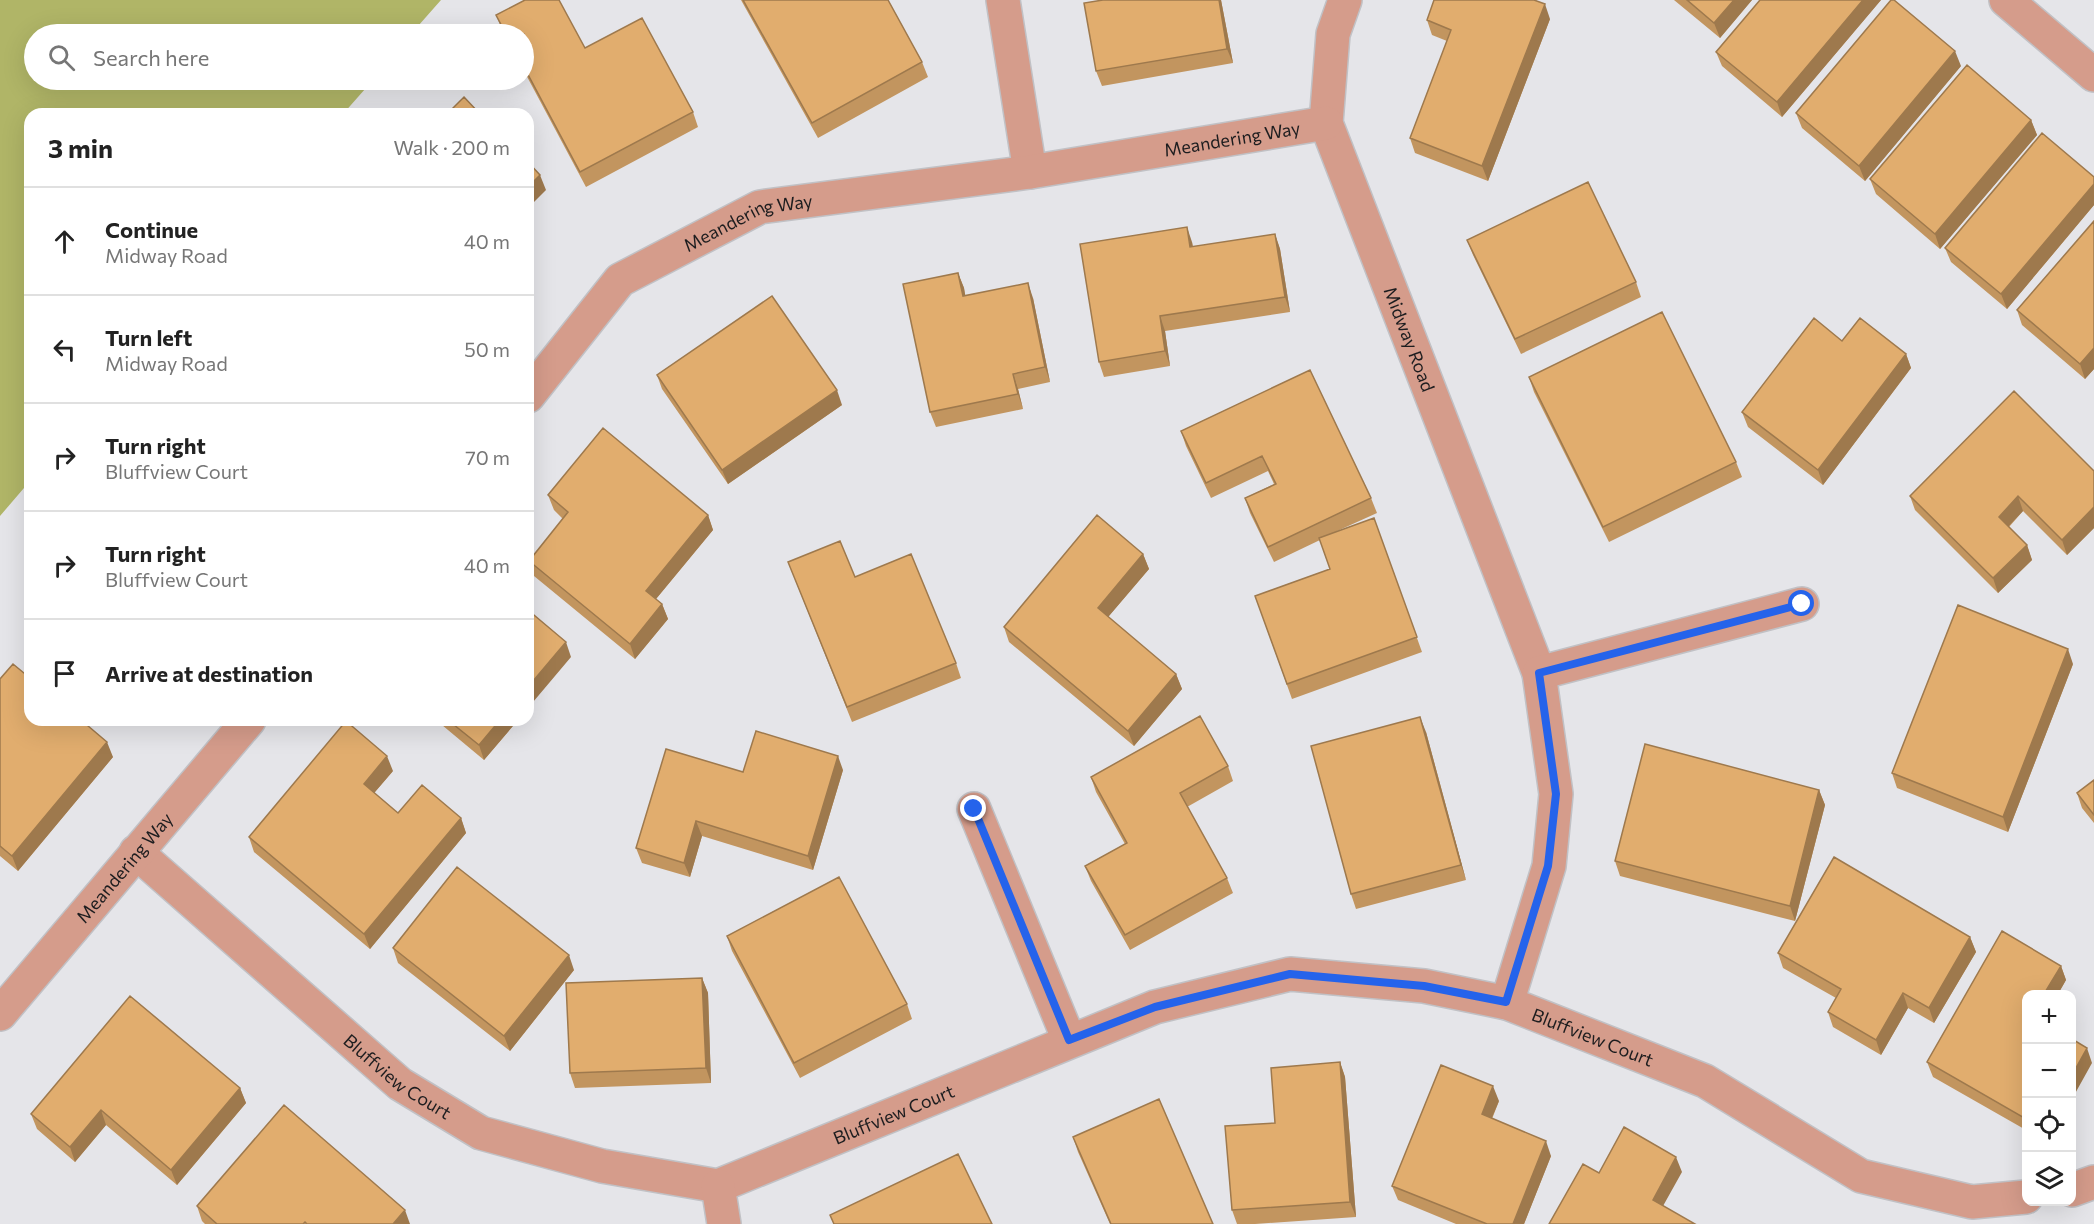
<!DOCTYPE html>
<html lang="en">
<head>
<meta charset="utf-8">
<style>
	:root { --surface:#fff; --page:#f2f2f2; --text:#222; --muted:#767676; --line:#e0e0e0 }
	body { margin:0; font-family:Commissioner,sans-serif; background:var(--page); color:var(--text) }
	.controls { position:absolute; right:18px; bottom:18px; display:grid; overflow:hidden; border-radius:12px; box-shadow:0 6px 24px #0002 }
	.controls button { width:54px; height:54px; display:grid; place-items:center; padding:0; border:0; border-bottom:2px solid var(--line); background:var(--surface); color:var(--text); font:30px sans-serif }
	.stop { position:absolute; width:18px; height:18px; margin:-14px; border:4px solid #2563eb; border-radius:50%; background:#fff }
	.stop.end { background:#2563eb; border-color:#fff; box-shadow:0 2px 6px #0008 }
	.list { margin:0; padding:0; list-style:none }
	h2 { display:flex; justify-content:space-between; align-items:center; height:78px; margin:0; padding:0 24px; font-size:26px }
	h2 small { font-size:20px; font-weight:400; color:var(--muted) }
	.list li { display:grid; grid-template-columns:39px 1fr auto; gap:18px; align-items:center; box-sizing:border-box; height:108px; padding:0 24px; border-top:2px solid var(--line) }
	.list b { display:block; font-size:22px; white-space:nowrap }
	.list p { margin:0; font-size:20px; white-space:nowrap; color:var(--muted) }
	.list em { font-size:20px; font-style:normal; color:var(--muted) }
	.icon { flex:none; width:33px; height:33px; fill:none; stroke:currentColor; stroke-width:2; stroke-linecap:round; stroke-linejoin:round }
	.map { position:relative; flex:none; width:2094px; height:1224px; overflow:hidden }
	.search { position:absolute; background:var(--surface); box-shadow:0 6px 24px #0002; left:24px; top:24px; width:510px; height:66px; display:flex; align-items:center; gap:15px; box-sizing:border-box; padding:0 21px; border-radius:33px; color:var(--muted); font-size:22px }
	.panel { position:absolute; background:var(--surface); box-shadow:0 6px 24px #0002; left:24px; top:108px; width:510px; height:618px; border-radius:18px }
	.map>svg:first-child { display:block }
	.forest { fill:#b0b567 }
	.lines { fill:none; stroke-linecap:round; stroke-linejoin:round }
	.minor-casing { stroke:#c1c1c5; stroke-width:36 }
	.minor { stroke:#d59c8b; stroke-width:33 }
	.wall { fill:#c2955f }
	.shaded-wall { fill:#9e794d }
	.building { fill:#e1ad6e; stroke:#9e794d; stroke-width:1.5 }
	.route { stroke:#2563eb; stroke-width:8 }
	.labels { text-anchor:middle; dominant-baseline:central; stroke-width:5; stroke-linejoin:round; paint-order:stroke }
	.street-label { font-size:18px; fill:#1d1d1f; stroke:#fff }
</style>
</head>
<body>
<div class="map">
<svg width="2094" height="1224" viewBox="0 0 2094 1224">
	<rect width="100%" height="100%" fill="#e5e5e9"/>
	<path class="forest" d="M0,0h441l-30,34h-377v46h339l-30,34h-313v367l-30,35z"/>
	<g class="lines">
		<defs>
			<g id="minor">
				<path d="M1003,0l27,172"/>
				<path id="s1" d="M1345,0l-12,34 -7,89 213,550 17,121 -7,72 -42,137"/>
				<path d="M2006,0l88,75"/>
				<path id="s2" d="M528,396l92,-116 140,-73 270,-35 296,-49"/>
				<path d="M1539,673l263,-69"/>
				<path d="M974,809l95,231"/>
				<path id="s3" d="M136,852l264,232 81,49 121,33 116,20 437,-179 135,-33 134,12 83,17 198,78 156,95 111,26 54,-5"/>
				<path id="s4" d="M0,1014l249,-294"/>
				<path d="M718,1186l6,38"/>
				<path d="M2072,1190l22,-8"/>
			</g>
		</defs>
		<use href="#minor" class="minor-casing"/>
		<use href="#minor" class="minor"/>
	</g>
	<path class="wall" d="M741,0h147l34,62 6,15 -110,61z
		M1103,0h118l12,63 -131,23 -6,-15z
		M1674,0h78l-32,38z
		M1760,0h121l-99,117 -60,-51 -6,-14z
		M496,15l89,33 108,64 5,15 -112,60 -62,-116v-37h-20z
		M1550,19l-62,162 -73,-28 -5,-15 37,-97 -15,-6 -5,-15z
		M1961,66l-96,115 -63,-53 -6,-15z
		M2031,120l6,15 -97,114 -64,-55 -6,-15z
		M2094,177v28l-87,104 -56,-47 -6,-14z
		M2094,221v148l-9,10 -63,-54 -5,-15z
		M1275,234l5,15 10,63 -125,19 5,35 -66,11 -5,-15 93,-120 1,5z
		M1467,240l169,42 5,15 -120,57 -48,-99z
		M958,273l6,15 1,8 68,2 17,84 -32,7 5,20 -87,18 -6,-15z
		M1842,341l64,13 5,14 -88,117 -75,-58 -6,-15z
		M1310,370l61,128 6,15 -42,19 39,-14 48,134 -130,47 -37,-103 75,-27 -10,-29 -46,22 -24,-49 -5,-15 29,-14 -6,-13 -57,27 -25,-52 -5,-15z
		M657,375l185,30 -114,79 -66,-95z
		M1529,377l207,85 6,15 -133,65 -75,-150z
		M2094,471v57l-27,27 -44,-44 -14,16 18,18 5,15 -34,33 -83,-83 -5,-14z
		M548,495l160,20 5,15 -57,69 6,5 6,15 -33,40 -101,-83 -5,-15 34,-42 -9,-9z
		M1143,554l6,15 -41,48 68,57 6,15 -48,57 -125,-104 -5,-15z
		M788,562l67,15 101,86 5,15 -109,44z
		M30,623v20l-5,-14z
		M2073,664l-65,168 -111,-44 -5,-15z
		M0,679l113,78 -95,114 -18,-15z
		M436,720h82l-34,40z
		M1426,732l40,148 -110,29 -5,-15z
		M1228,766l5,15 -46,26 40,71 6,15 -103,57 -39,-69 -6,-15 40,-22 -29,-52 -5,-15z
		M843,770l-30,100 -111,-34 -12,41 -48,-14 -6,-15 107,-76z
		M393,771l-19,22 24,20 63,5 5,15 -96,116 -116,-97 -5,-15z
		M2094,780v43l-12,-15 -5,-15z
		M1819,790l6,15 -30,116 -175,-45 -5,-15z
		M727,936l180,68 5,15 -112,59 -68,-127z
		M1970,937l6,15 -42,71 -26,-15 -27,47 -48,-28 -5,-15 8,-14 -53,-30 -5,-15z
		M393,948l181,22 -64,81 -112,-88z
		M2061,966l5,14 -8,14h-32v136l-93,-53 -6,-15z
		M702,978l6,15 3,90 -136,5 -5,-15z
		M1340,1062l5,15 11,140 -101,7h-18l-5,-14 43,-87z
		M240,1088l6,15 -69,82 -71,-60 -31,37 -38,-33 -6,-15z
		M1499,1101l-7,18 59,37 -27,68h-68l-58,-24 -6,-14z
		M1073,1137l140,87h-103l-32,-72z
		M197,1206l213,18h-205l-3,-3z"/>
	<path class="shaded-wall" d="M1219,0h2l12,63 -6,-14z
		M1734,0h18l-32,38 -6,-15z
		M1863,0h18l-99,117 -5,-15z
		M1545,4l5,15 -62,162 -6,-15z
		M1955,51l6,15 -96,115 -6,-15z
		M2031,120l6,15 -97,114 -5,-15z
		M540,175l6,15 -18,18v-21z
		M2094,184v21l-87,104 -6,-15z
		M1187,227l5,15 3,20 -5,-15z
		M1275,234l5,15 10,63 -5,-15z
		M958,273l6,15 4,23 -5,-15z
		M1028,283l5,15 17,84 -5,-15z
		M1160,316l5,15 5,35 -5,-15z
		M2094,348v21l-9,10 -5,-15z
		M1906,354l5,14 -88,117 -5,-15z
		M1013,374l5,15 5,20 -5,-15z
		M837,390l5,15 -114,79 -6,-14z
		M2018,496l5,15 -19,20 -5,-14z
		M2094,507v21l-27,27 -5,-15z
		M708,515l5,15 -62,75 -5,-14z
		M2027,545l5,15 -34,33 -5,-15z
		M1143,554l6,15 -46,54 -5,-15z
		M662,604l6,15 -33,40 -5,-15z
		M566,642l5,15 -43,51v-21z
		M2068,649l5,15 -65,168 -5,-15z
		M1176,674l6,15 -48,57 -6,-15z
		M1420,717l6,15 40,148 -5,-15z
		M500,720h18l-34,40 -5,-15z
		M107,742l6,15 -95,114 -6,-15z
		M387,756l6,15 -24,28 -5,-15z
		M838,756l5,14 -30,100 -5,-14z
		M1819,790l6,15 -30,116 -5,-15z
		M461,818l5,15 -96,116 -6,-15z
		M696,821l6,15 -12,41 -6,-14z
		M1970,937l6,15 -42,71 -5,-15z
		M569,955l5,15 -64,81 -6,-15z
		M2061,966l5,14 -8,14h-14z
		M702,978l6,15 3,90 -5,-15z
		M1903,993l5,15 -27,47 -5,-15z
		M2087,1048l5,15 -20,36v-24z
		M1340,1062l5,15 11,140 -6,-15z
		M1493,1086l6,15 -12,28 -5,-15z
		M240,1088l6,15 -69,82 -6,-15z
		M101,1110l5,15 -31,37 -5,-15z
		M1546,1141l5,15 -27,68h-11z
		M1676,1157l6,15 -24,43 -5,-15z
		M405,1210l5,14h-17z"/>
	<path class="building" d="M525,0h34l26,48 57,-30 51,94 -113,60 -56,-105v-33h-18l-10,-19z
		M743,0h145l34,62 -110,61z
		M1103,0h116l8,49 -131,22 -12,-68z
		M1434,0h100l11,4 -63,162 -72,-28 41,-108 -24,-10z
		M1687,0h47l-20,23z
		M1760,0h103l-86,102 -61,-50z
		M1891,0h3l61,51 -96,115 -63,-53z
		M1967,65l64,55 -96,114 -65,-55z
		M464,97l16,17h-33z
		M2042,133l52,44v7l-93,110 -56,-46z
		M528,162l12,13 -12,12z
		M1588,182l48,100 -121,57 -48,-99z
		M2094,221v127l-14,16 -63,-54z
		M1187,227l3,20 85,-13 10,63 -125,19 5,35 -66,11 -19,-118z
		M958,273l5,23 65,-13 17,84 -32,7 5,20 -88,18 -27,-128z
		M772,296l65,94 -115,80 -65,-95z
		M1662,312l74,150 -133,65 -74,-150z
		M1814,318l28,23 18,-23 46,36 -88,116 -76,-58z
		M1310,370l61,128 -103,49 -23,-49 31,-14 -14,-28 -56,27 -25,-52z
		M2014,391l80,80v36l-32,33 -44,-44 -19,21 28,28 -34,33 -83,-82z
		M603,428l105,87 -62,76 16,13 -32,40 -101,-83 39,-49 -20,-17z
		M1097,515l46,39 -45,54 78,66 -48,57 -124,-104z
		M1374,518l43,119 -130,47 -32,-88 75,-27 -11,-31z
		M840,541l15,36 56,-23 45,109 -109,44 -59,-145z
		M1958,605l110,44 -65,168 -111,-44z
		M528,610l38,32 -38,45z
		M30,623v10l-5,-4z
		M13,664l17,14v42h51l26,22 -95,114 -12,-10v-167z
		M1200,716l28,50 -48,27 47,85 -102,57 -40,-69 42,-23 -36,-66z
		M1420,717l41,148 -110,29 -40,-148z
		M448,720h52l-21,25z
		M346,721l41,35 -23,28 34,29 24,-28 39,33 -97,116 -115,-97z
		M756,731l82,25 -30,100 -112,-35 -12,42 -48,-15 30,-99 77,23z
		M1645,744l174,46 -29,116 -175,-45z
		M2094,780v35l-17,-22z
		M1834,857l136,80 -41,71 -26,-15 -27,47 -48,-28 13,-23 -63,-36z
		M457,867l112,88 -65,81 -111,-88z
		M839,877l68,127 -113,59 -67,-127z
		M2002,931l59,35 -17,28h-18v125l-99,-57z
		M702,978l4,90 -136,5 -4,-90z
		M130,996l110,92 -69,82 -70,-60 -31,37 -39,-33z
		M2072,1039l15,9 -15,27z
		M1340,1062l10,140 -118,8 -7,-84 50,-3 -4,-55z
		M1441,1065l52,21 -11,28 64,27 -33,83h-26l-95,-38z
		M1159,1099l54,125h-102l-38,-87z
		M284,1105l121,105 -12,14h-86l-2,-2 -2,2h-86l-20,-18z
		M1624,1127l52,30 -23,43 42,24h-146l34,-60 16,9z
		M958,1154l34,70h-158l-4,-9z"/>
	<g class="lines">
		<path class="route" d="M974,809l95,231 86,-33 135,-33 134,12 82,16 42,-136 8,-72 -17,-121 263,-69"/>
	</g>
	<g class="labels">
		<g class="street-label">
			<text stroke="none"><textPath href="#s2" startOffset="783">Meandering Way</textPath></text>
			<text stroke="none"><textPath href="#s2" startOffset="290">Meandering Way</textPath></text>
			<text stroke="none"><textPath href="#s1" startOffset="357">Midway Road</textPath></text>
			<text stroke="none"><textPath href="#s4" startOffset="192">Meandering Way</textPath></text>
			<text stroke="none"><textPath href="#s3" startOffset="1612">Bluffview Court</textPath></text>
			<text stroke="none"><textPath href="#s3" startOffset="345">Bluffview Court</textPath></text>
			<text stroke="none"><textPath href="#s3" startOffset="879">Bluffview Court</textPath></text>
		</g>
	</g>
</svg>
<div class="controls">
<button>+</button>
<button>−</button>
<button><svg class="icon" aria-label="locate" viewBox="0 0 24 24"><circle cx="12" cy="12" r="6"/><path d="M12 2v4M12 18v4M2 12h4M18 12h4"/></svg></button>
<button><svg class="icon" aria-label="layers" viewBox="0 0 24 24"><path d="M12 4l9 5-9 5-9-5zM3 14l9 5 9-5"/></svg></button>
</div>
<div class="stop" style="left:1802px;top:604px"></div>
<div class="stop end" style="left:974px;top:809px"></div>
<div class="search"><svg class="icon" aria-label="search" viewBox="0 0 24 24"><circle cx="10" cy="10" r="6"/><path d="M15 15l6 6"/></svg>Search here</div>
<section class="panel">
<h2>3 min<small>Walk · 200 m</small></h2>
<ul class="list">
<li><svg class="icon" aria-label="ahead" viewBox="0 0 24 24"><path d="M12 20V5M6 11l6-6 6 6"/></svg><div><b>Continue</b><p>Midway Road</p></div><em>40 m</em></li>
<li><svg class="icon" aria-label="left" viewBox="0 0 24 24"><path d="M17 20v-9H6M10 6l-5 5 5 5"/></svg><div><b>Turn left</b><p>Midway Road</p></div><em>50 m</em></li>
<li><svg class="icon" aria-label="right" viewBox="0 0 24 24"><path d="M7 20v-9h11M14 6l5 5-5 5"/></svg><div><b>Turn right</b><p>Bluffview Court</p></div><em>70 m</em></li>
<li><svg class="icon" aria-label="right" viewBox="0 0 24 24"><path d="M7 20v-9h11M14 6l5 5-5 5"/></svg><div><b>Turn right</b><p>Bluffview Court</p></div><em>40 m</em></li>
<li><svg class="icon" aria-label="arrive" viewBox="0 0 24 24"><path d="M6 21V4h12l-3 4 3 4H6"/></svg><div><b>Arrive at destination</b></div></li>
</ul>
</section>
</div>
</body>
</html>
